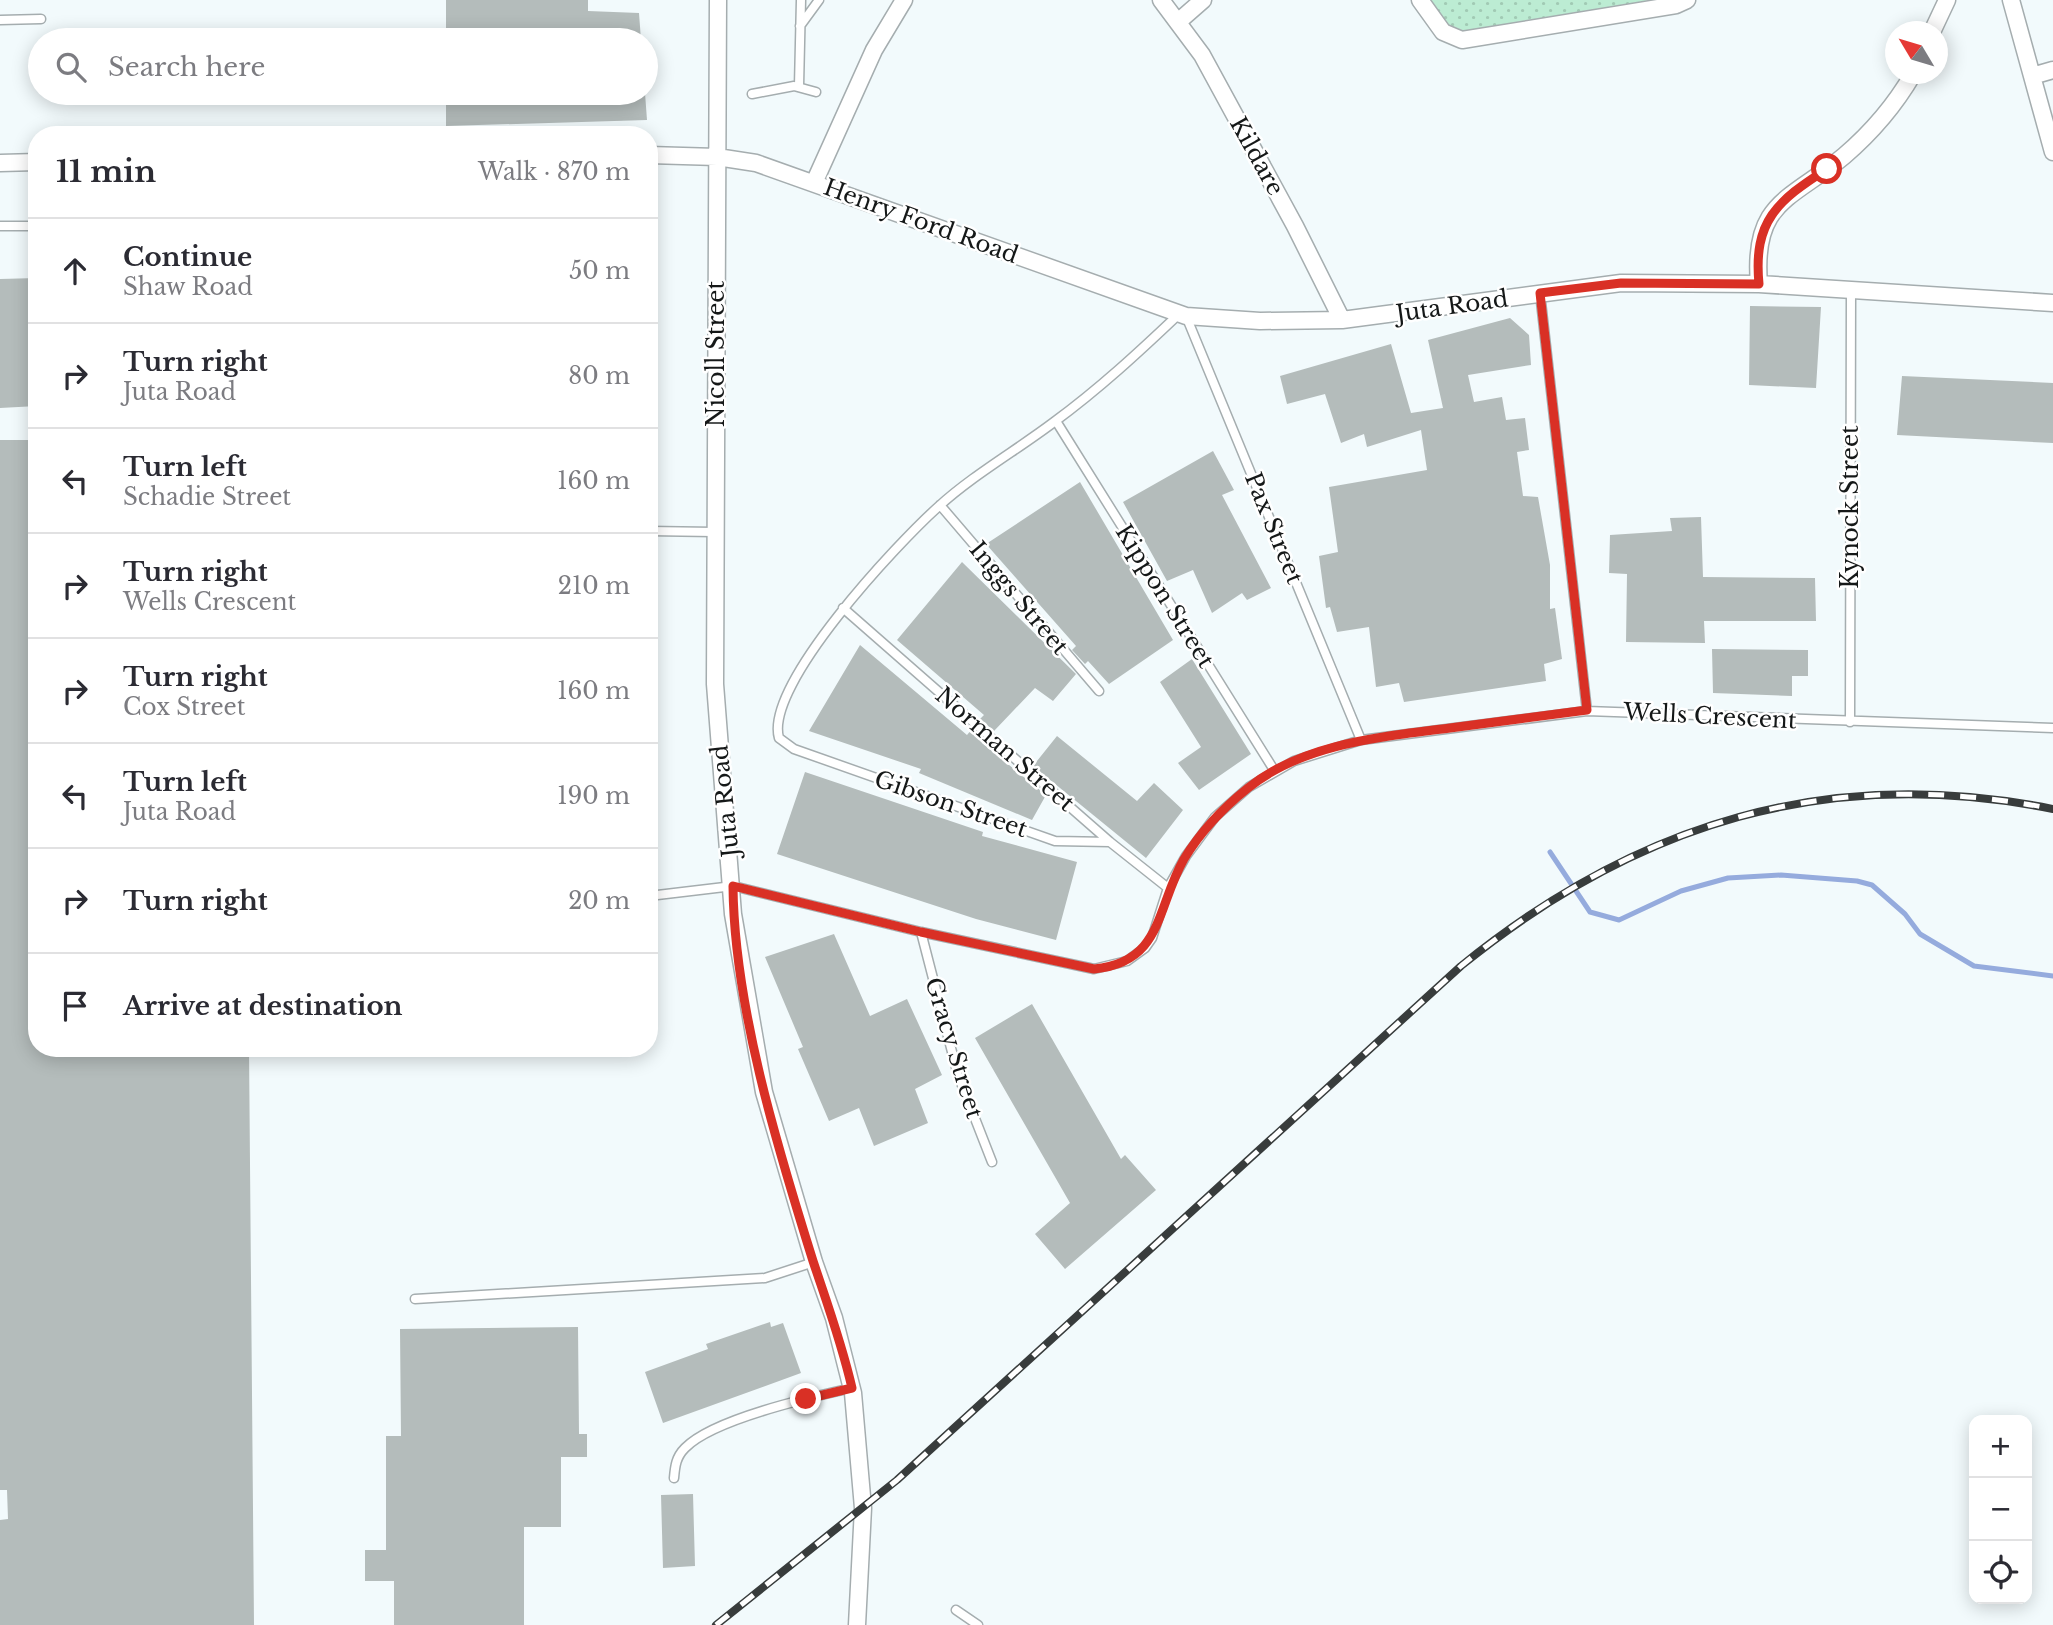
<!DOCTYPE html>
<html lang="en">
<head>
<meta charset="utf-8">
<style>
	:root { --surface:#fff; --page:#f7f7f7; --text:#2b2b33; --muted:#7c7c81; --line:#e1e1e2 }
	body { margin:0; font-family:"Libre Baskerville",serif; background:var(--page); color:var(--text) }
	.controls { position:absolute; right:21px; bottom:21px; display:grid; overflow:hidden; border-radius:14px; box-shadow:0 4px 18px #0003 }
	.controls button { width:63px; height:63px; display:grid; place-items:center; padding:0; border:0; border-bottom:2px solid var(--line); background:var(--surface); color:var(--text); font:35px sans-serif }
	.compass { position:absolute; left:1885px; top:21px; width:63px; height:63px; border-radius:50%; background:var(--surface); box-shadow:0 4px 18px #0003; rotate:308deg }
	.stop { position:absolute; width:21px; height:21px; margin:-16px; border:5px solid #d93025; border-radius:50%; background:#fff }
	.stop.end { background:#d93025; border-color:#fff; box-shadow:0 2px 7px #0008 }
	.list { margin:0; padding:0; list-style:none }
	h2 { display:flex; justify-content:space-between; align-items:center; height:91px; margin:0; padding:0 28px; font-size:30px }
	h2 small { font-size:23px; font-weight:400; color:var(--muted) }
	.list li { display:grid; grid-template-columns:46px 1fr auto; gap:21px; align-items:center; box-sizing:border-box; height:105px; padding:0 28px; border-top:2px solid var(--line) }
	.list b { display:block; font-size:26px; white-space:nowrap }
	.list p { margin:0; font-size:23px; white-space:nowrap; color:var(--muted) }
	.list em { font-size:23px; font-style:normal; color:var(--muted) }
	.icon { flex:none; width:38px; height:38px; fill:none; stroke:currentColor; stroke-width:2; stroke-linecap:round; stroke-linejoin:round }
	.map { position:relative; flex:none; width:2053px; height:1625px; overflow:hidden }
	.search { position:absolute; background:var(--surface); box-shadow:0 4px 18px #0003; left:28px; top:28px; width:630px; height:77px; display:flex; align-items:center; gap:18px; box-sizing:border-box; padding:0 24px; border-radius:38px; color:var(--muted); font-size:26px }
	.panel { position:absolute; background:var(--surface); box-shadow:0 4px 18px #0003; left:28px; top:126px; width:630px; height:931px; border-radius:28px }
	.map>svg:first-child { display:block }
	.park { fill:url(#park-dots) }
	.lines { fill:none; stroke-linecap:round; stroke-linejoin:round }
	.stream { stroke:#95abdd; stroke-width:5 }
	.building { fill:#b4bcbb }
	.lane-casing { stroke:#a5adaf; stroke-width:11 }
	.street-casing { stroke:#a5adaf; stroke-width:19 }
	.lane { stroke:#fff; stroke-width:8 }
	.street { stroke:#fff; stroke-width:16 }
	.rail-casing { stroke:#383c3c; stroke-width:8 }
	.rail { stroke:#fff; stroke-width:5; stroke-dasharray:16; stroke-linecap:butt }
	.route { stroke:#d93025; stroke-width:9 }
	.labels { text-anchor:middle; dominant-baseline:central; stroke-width:5; stroke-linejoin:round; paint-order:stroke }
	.street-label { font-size:23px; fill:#151818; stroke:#fff }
</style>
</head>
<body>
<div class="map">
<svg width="2053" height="1625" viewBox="0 0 2053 1625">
	<defs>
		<pattern id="park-dots" width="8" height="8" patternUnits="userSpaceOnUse" patternTransform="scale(1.75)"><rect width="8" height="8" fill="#bcecd3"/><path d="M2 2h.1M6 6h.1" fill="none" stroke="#a1cab4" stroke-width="1.8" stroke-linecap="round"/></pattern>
	</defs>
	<rect width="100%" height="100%" fill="#f2fafc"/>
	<path class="park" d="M1431,0h220l-187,31 -18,-7z"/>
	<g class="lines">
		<path class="stream" d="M1550,852l40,60 29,8 62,-29 47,-13 53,-3 76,6 15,4 33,29 15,20 54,32 79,10"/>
	</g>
	<path class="building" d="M446,0h142v11l51,2 2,27h-195z
		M446,93h199l2,27 -201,6z
		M37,278v128l-37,2v-129z
		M1750,306l71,1 -5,81 -67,-3z
		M1510,318l19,17 2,30 -63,10 6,27 28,-5 4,23 19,-2 4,32 -12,2 6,44 15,1 12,68v44l5,-1 7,51 -18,5 2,17 -142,21 -5,-19 -23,4 -7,-60 -32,5 -7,-25 -4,1 -7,-52 19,-4 -9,-65 98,-17 -6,-40 -54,17 -3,-13 -23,9 -16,-49 -38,10 -7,-28 111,-32 20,69 32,-5 -15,-68z
		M1902,376l151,7v60l-156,-8z
		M0,440h37v608h212l5,577h-254v-105l8,-1 -1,-29h-7z
		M1213,451l21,39 -12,5 49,93 -24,12 -5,-7 -30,20 -19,-43 -26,11 -44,-79z
		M1080,482l93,158 -64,44 -21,-23 -3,3 -13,-14 4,-4 -90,-102z
		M1701,517l2,60 112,1 1,43h-112l1,22 -79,-1 1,-68 -18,-1 1,-38 62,-4 -2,-13z
		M962,562l114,112 -23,27 -18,-13 -41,43 -14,-12 4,-4 -87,-75z
		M860,645l107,90 5,-6 12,12 -2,2 64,52 -14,25 -113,-47 2,-4 -112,-38z
		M1712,649l96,1v26h-16v20l-79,-3z
		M1192,659l59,95 -52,36 -21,-27 23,-16 -41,-65z
		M1057,736l80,65 17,-18 29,27 -37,48 -113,-92z
		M805,772l178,60 -1,4 95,26 -21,78 -80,-21 -199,-65z
		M834,934l36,82 37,-17 35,76 -27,14 13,34 -54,23 -15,-38 -30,13 -31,-72 5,-2 -38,-90z
		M1032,1004l89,155 4,-4 31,35 -91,79 -30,-35 35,-31 -95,-165z
		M770,1322l1,5 12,-4 18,50 -138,50 -18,-51 63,-23 -2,-5z
		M578,1327l1,107h8v23h-26v70h-37v98h-130v-44h-29v-31h21v-114h15l-1,-107z
		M693,1494l2,72 -32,2 -2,-73z"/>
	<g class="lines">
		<defs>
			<path id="lane" d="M0,20l41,-1
				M800,26l19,-26
				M799,86l2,-86
				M752,94l42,-8 22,6
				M0,226h37
				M1540,293l47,418
				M1186,316l175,424
				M1056,421l218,349
				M940,505l159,186
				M649,531l65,1
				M843,608l267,234 58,46
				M1850,722l1,-431
				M1110,842l-55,-1 -261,-92 -15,-11c-15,-53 119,-195 159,-231 35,-32 79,-57 116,-85 45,-33 85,-70 125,-108
				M649,896l84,-10 188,46 173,37 33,-8 18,-13 7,-10 16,-50 18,-32 29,-39 34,-30 45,-26 67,-21 226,-29 466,17
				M921,932l37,143 34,87
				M415,1299l350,-21 49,-16
				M674,1478c1,-12 2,-21 11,-30 28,-29 126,-51 167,-60
				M956,1610l22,15"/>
			<path id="street" d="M718,0l-3,684 18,230 31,178 50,170 20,56 19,75 10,115 -6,117
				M1161,0l41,55 93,171 47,94
				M1420,0l23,32 19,8 214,-35 11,-5
				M2011,0l42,152
				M1179,21l24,-21
				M1932,32l15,-32
				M2032,76l21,-6
				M649,155l68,2 39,6 430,153 74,5 82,-1 279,-37 138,1 294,19
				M0,163l37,-1
				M814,183l60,-133 30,-50
				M1759,284c-7,-83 32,-84 85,-128 28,-24 51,-51 69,-82"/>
		</defs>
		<use href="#lane" class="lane-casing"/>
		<use href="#street" class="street-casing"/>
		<use href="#lane" class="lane"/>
		<use href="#street" class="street"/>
		<defs>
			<path id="rail" d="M716,1625l181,-145 564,-514c176,-143 367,-202 592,-157"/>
		</defs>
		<use href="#rail" class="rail-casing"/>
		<use href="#rail" class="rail"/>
	</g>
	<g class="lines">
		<path class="route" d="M806,1399l46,-11c-10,-44 -25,-85 -39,-127 -36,-115 -79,-256 -80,-375l188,46 173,37c69,-7 62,-61 90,-110 17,-28 39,-51 64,-71 56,-45 133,-51 202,-60 46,-6 91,-12 137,-18l-47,-417 81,-10 138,1c-6,-63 18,-83 68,-115"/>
	</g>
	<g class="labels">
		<g class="street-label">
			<text transform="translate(1257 156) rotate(61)">Kildare</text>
			<text transform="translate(921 221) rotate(20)">Henry Ford Road</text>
			<text transform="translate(1452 306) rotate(-8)">Juta Road</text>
			<text transform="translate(716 354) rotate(-90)">Nicoll Street</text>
			<text transform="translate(1850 507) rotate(-90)">Kynock Street</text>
			<text transform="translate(1274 528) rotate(68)">Pax Street</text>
			<text transform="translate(1165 596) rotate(58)">Kippon Street</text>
			<text transform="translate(1019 598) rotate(50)">Inggs Street</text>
			<text transform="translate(1710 716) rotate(3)">Wells Crescent</text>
			<text transform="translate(1005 749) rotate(41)">Norman Street</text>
			<text transform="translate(725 801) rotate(-96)">Juta Road</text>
			<text transform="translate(951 804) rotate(19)">Gibson Street</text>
			<text transform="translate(954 1048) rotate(73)">Gracy Street</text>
		</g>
	</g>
</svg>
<div class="controls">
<button>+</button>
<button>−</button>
<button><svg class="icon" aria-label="locate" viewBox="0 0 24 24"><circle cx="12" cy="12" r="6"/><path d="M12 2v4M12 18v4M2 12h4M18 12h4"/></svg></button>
</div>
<svg class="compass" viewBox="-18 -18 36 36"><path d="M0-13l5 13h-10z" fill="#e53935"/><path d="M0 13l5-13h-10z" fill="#7c7c81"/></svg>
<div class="stop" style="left:1827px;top:169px"></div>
<div class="stop end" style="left:806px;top:1399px"></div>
<div class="search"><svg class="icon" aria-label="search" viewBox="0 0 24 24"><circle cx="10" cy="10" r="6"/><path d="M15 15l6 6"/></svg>Search here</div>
<section class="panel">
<h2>11 min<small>Walk · 870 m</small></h2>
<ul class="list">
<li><svg class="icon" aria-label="ahead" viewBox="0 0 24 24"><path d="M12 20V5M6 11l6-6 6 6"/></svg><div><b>Continue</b><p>Shaw Road</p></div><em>50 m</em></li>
<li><svg class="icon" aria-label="right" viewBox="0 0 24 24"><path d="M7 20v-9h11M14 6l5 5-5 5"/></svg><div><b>Turn right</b><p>Juta Road</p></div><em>80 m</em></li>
<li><svg class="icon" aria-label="left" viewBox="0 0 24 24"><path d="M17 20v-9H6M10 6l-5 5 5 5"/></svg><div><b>Turn left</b><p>Schadie Street</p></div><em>160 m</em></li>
<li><svg class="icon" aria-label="right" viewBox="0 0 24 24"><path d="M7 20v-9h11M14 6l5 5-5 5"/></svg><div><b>Turn right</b><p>Wells Crescent</p></div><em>210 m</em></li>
<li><svg class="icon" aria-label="right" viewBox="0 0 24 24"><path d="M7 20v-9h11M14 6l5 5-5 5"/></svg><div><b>Turn right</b><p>Cox Street</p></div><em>160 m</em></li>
<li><svg class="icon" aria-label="left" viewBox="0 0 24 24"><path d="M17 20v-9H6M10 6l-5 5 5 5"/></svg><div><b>Turn left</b><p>Juta Road</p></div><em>190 m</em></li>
<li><svg class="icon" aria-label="right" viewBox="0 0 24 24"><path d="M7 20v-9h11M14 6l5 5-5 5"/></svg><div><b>Turn right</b></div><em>20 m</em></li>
<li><svg class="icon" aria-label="arrive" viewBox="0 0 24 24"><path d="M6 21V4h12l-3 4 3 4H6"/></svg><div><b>Arrive at destination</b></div></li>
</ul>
</section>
</div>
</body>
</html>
